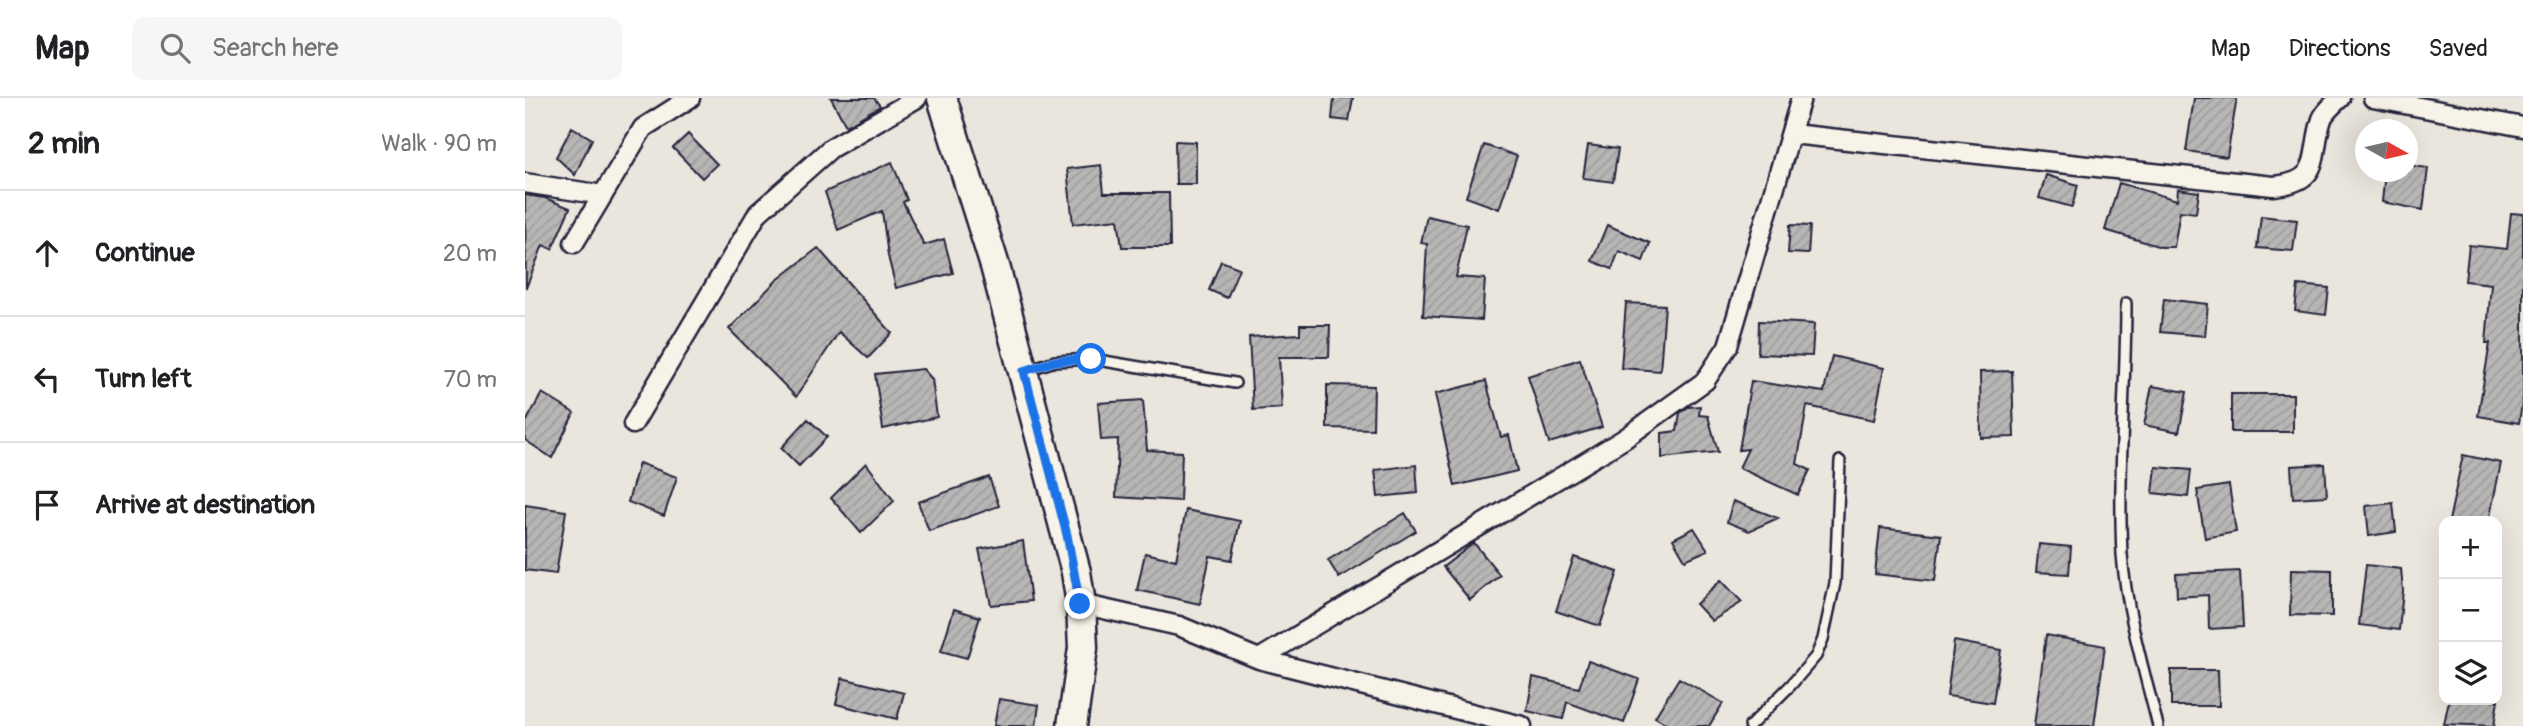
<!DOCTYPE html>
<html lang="en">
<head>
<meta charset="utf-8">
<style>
	:root { --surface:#fff; --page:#f6f6f6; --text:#202124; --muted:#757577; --line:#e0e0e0 }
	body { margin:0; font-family:Pangolin,sans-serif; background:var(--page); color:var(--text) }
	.controls { position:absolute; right:21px; bottom:21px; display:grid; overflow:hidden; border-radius:14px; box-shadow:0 7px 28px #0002 }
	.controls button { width:63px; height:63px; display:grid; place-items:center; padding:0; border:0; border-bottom:2px solid var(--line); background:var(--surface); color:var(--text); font:35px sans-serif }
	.compass { position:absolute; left:1830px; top:21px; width:63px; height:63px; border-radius:50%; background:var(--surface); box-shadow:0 7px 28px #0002; rotate:98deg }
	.stop { position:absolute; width:21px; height:21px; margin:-16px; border:5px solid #1a73e8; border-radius:50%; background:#fff }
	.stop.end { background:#1a73e8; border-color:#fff; box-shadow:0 2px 7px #0008 }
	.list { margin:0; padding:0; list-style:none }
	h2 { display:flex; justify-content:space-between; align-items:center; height:91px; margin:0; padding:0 28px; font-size:30px }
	h2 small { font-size:23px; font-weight:400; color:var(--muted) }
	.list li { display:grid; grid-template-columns:46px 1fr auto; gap:21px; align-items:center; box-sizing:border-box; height:126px; padding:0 28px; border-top:2px solid var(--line) }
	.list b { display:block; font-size:26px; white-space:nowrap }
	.list em { font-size:23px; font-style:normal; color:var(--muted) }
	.icon { flex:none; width:38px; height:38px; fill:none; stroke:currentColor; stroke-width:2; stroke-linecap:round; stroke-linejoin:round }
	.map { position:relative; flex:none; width:1998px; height:628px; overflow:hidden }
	header { display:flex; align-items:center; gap:42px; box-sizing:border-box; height:98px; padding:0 35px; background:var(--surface); border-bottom:2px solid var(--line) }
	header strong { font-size:33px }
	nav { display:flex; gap:38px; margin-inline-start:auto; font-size:24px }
	.search { width:490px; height:63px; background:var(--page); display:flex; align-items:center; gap:18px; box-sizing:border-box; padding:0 24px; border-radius:14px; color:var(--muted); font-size:26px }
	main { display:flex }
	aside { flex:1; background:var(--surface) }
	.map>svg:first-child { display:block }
	.building { fill:url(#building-hatch); stroke:#22223b; stroke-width:2 }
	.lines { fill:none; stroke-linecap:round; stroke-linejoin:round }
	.service-casing { stroke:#22223b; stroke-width:14 }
	.minor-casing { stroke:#22223b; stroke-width:23 }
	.primary-casing { stroke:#22223b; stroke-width:33 }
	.service { stroke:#f7f3e8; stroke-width:9 }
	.minor { stroke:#f7f3e8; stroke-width:18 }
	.primary { stroke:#f7f3e8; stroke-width:28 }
	.route { stroke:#1a73e8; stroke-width:9 }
</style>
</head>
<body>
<header>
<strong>Map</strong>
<div class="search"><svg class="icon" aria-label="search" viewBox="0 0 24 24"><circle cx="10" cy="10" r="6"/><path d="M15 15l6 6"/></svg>Search here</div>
<nav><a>Map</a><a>Directions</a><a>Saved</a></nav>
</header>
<main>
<aside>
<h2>2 min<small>Walk · 90 m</small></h2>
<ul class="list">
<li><svg class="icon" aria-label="ahead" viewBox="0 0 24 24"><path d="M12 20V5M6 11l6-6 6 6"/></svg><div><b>Continue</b></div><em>20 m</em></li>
<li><svg class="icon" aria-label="left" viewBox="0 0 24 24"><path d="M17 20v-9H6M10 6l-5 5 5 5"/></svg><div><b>Turn left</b></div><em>70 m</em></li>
<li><svg class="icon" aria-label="arrive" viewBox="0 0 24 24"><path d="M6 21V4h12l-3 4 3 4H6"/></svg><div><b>Arrive at destination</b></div></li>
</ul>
</aside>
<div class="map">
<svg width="1998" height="628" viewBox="0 0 1998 628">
	<defs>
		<pattern id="building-hatch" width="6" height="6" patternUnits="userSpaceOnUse" patternTransform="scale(1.75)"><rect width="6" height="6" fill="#b8b6b5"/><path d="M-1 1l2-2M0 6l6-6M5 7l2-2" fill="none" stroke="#9e9c9d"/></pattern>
	</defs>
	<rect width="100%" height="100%" fill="#eae6de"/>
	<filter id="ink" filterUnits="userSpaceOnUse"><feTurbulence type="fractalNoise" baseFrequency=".0143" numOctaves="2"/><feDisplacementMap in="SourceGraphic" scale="14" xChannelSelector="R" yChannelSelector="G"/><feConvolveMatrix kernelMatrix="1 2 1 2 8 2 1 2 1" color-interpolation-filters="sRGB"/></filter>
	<g filter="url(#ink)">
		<path class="building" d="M306,0h43l6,8 -34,20z
			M809,0h19l-4,23 -17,-2z
			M1669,0h43l-10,59 -41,-6z
			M47,29l20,12 -17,36 -19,-18z
			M163,36l29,30 -15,14 -29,-30z
			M650,43l21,1v42h-20z
			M959,47l33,11 -18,53 -33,-12z
			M1063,47l30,4 -5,33 -30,-4z
			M367,64l15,38 -4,2 21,43 20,-6 9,34 -57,15 -8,-32 -6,-45 -44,19 -13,-38z
			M576,67l3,28h65l1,54h-48l-4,-28 -45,5 -6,-55z
			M1882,67l21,3 -5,42 -41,-8 3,-30h22z
			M1521,77l32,10 -6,22 -33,-9z
			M1594,85l58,17 1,-11 21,3 -3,21 -16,-2 -6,36h-13l-56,-17z
			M0,97l20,3 25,10 -18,41 -9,-4 -17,43z
			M1986,115l12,1v183l-4,26 -41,-7 12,-73h-4l5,-59 -26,-3 4,-36 38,4z
			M902,118l40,9 -11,52 29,2 -3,41 -59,-4 4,-72 -6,-1z
			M1736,118l36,4 -4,31 -36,-3z
			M1082,127l43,18 -7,18 -24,-10 -7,18 -20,-8z
			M1265,127l20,1 -2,28 -20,-1z
			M293,150l74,85 -24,25 -29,-26 -43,65 -67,-68 47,-48z
			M696,163l18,7 -12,30 -18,-8z
			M1773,187l31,3 -3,27 -31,-4z
			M1639,201l44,5 -3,32 -45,-4z
			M1101,205l39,2 -5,66 -39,-3z
			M1234,223l55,3 -2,32 -54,-2z
			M775,227h30l-1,32h-50l3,51 -29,2 -4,-73 51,-3z
			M1307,258l52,12 -10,52 -67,-14 -10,58 13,6 -12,25 -59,-27 9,-19 -9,1 12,-69 73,11z
			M1055,261l22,68 -53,16 -21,-67z
			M398,271l9,10 5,38 -54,12 -8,-55z
			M1487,273l2,66 -33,1 -1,-66z
			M961,283l15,56 8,-2 8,36 -62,15 -20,-92z
			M802,287l47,1 -1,43 -46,-1z
			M1627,288l35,6 -8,40 -35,-7z
			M17,295l32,20 -22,45 -27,-18v-16z
			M1706,296h62v38h-62z
			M618,302l4,50 35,2 -2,49 -64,-4 2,-58 -17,1 -3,-37z
			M1175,308l-1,9 9,1 10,36 -56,6v-25l15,-2 3,-18 8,-6z
			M283,321l19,18 -28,29 -18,-18z
			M1938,357l38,8 -12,58h-40z
			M114,365l38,14 -13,39 -36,-14z
			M341,365l28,38 -33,32 -30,-35z
			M1800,366l2,32 -34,2 -2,-32z
			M891,367l2,28 -40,4 -3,-27z
			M1631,369l35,3 -3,27 -35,-4z
			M464,379l10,29 -70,25 -11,-29z
			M1704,387l7,47 -31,6 -8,-48z
			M1208,403l45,17 -29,13 -22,-9z
			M1868,405l3,29 -27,4 -3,-30z
			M0,407l41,6 -10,63 -31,-4z
			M661,412l54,11 -8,39 -22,-4 -10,48 -63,-14 8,-37 31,7z
			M880,415l11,18 -77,47 -11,-18z
			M1169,430l14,22 -23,10 -12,-21z
			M1355,430l61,7 -6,46 -60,-7z
			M498,443l8,60 -40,4 -12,-56z
			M949,445l26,32 -30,25 -27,-33z
			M1514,446l32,3 -2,27 -33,-2z
			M1049,459l44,15 -18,54 -44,-15z
			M1841,467l35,4 2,22 -4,39 -40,-5z
			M1766,471l41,1v46l-42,-1z
			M1715,473l3,56 -34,2 -1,-34 -31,2 -1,-23z
			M1196,482l21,22 -30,19 -16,-17z
			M429,511l26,8 -13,41 -26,-7z
			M1521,537l59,11 -11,80h-60z
			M1429,543l47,9 -8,53 -46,-7z
			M1063,563l51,18 -15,44 -57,-21 -4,17 -36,-8 6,-34 46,11z
			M1646,572h47l1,36h-48z
			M317,580l62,15 -7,26 -61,-15z
			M1154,580l44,25 -14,23h-39l-15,-9z
			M474,601l40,6 -3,21h-42z
			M1924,602h49l-4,26 -50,-2z"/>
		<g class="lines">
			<defs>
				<path id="service" d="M1601,205c0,83 -8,167 -4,251 4,56 22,117 36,172
					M502,272l28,-9 37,-2 143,24
					M1225,628l41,-41 25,-29 7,-17 12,-56 5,-122"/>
				<path id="minor" d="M1848,0l150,29
					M1267,36l481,52c51,-4 37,-31 49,-67 3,-8 12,-15 18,-21
					M0,85l78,12
					M49,145l69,-115 47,-30
					M108,326l125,-211 73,-65 86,-50
					M556,506l98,22 80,33 263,67
					M734,561l365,-220 81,-58 23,-35 73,-248"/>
				<path id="primary" d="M417,0l53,168 81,306 5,32 2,44 -11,78"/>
			</defs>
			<use href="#service" class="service-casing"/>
			<use href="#minor" class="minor-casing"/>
			<use href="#primary" class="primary-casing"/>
			<use href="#service" class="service"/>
			<use href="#minor" class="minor"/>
			<use href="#primary" class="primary"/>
		</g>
	</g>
	<g class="lines" filter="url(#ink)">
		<path class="route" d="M555,506l-13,-69 -43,-164 31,-10 36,-2"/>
	</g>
</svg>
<div class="controls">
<button>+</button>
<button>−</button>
<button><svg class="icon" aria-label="layers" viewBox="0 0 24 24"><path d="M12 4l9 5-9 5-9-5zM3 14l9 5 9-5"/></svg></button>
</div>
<svg class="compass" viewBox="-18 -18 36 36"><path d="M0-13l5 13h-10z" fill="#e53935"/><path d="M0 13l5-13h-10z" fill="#757577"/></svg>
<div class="stop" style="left:566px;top:261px"></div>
<div class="stop end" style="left:555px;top:506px"></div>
</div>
</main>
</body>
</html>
